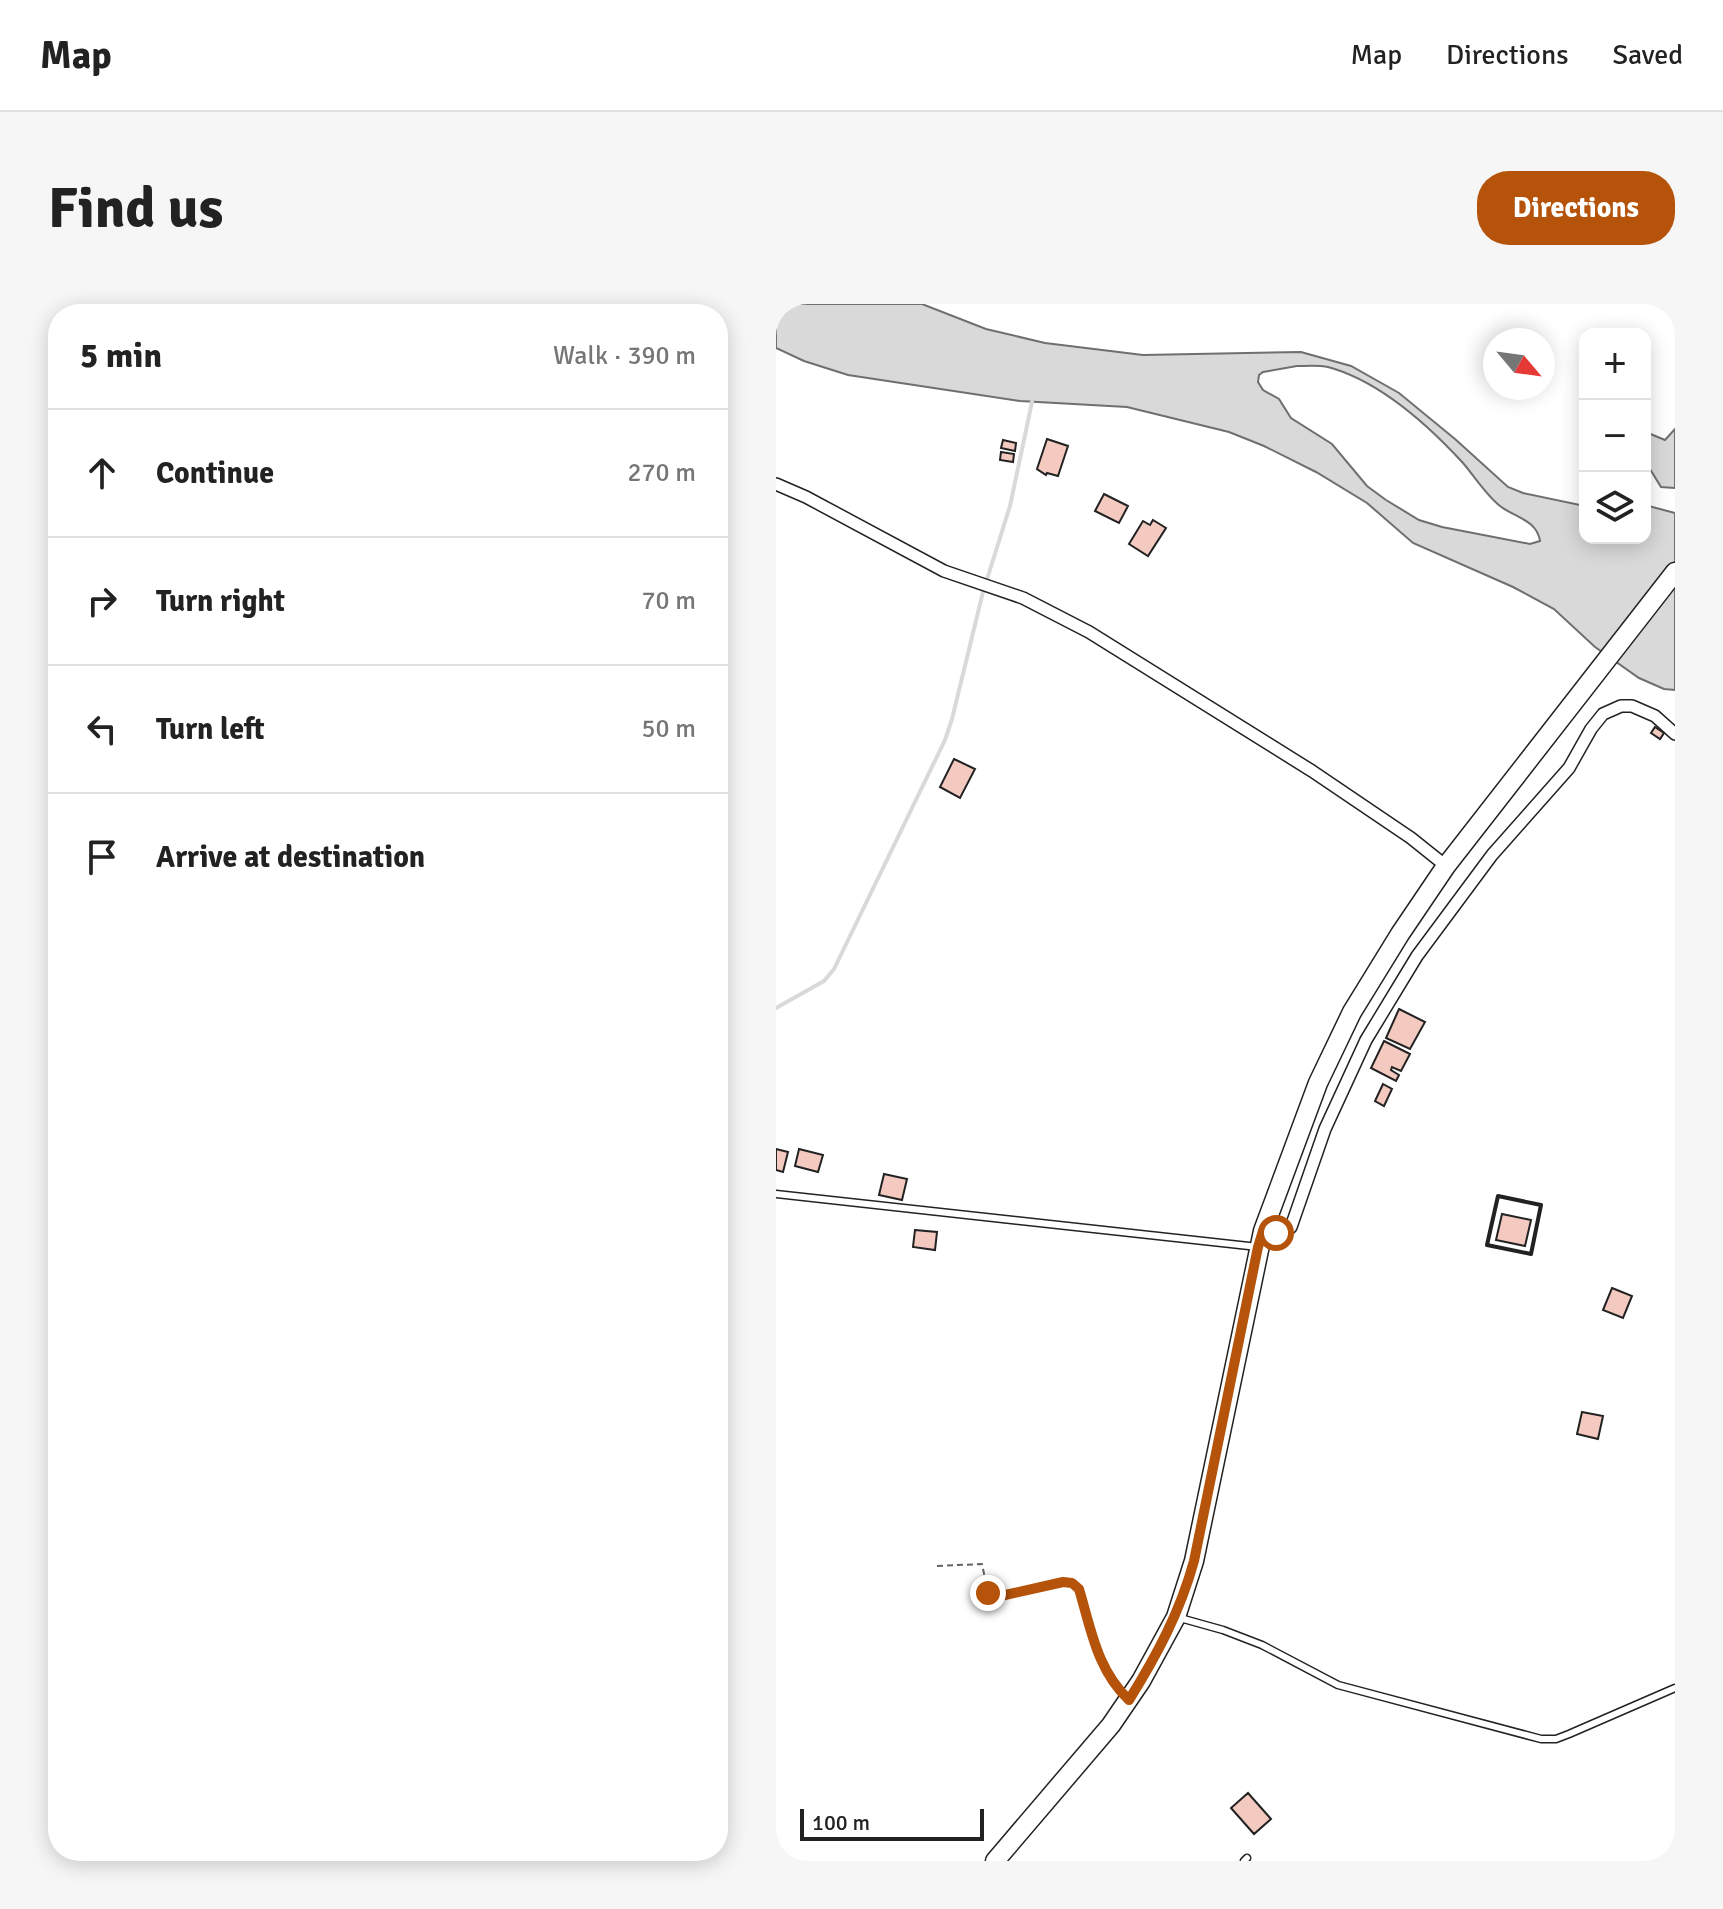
<!DOCTYPE html>
<html lang="en">
<head>
<meta charset="utf-8">
<style>
	:root { --surface:#fff; --page:#f6f6f6; --text:#222; --muted:#767676; --line:#e0e0e0; --accent:#b45309 }
	body { margin:0; font-family:Signika,sans-serif; background:var(--page); color:var(--text) }
	.controls { position:absolute; right:24px; top:24px; display:grid; overflow:hidden; border-radius:16px; box-shadow:0 4px 20px #0003 }
	.controls button { width:72px; height:72px; display:grid; place-items:center; padding:0; border:0; border-bottom:2px solid var(--line); background:var(--surface); color:var(--text); font:40px sans-serif }
	.compass { position:absolute; left:707px; top:24px; width:72px; height:72px; border-radius:50%; background:var(--surface); box-shadow:0 4px 20px #0003; rotate:119deg }
	.scale { position:absolute; left:24px; bottom:20px; width:184px; box-sizing:border-box; padding-left:8px; border:4px solid #222; border-top:0; font-size:22px; line-height:28px; white-space:nowrap; color:#222; -webkit-text-stroke:6px #fff; paint-order:stroke }
	.stop { position:absolute; width:24px; height:24px; margin:-18px; border:6px solid #b45309; border-radius:50%; background:#fff }
	.stop.end { background:#b45309; border-color:#fff; box-shadow:0 2px 8px #0008 }
	.list { margin:0; padding:0; list-style:none }
	h2 { display:flex; justify-content:space-between; align-items:center; height:104px; margin:0; padding:0 32px; font-size:34px }
	h2 small { font-size:26px; font-weight:400; color:var(--muted) }
	.list li { display:grid; grid-template-columns:52px 1fr auto; gap:24px; align-items:center; box-sizing:border-box; height:128px; padding:0 32px; border-top:2px solid var(--line) }
	.list b { display:block; font-size:30px; white-space:nowrap }
	.list em { font-size:26px; font-style:normal; color:var(--muted) }
	.icon { flex:none; width:44px; height:44px; fill:none; stroke:currentColor; stroke-width:2; stroke-linecap:round; stroke-linejoin:round }
	.map { position:relative; flex:none; width:899px; height:1557px; overflow:hidden; border-radius:32px }
	header { display:flex; align-items:center; gap:48px; box-sizing:border-box; height:112px; padding:0 40px; background:var(--surface); border-bottom:2px solid var(--line) }
	header strong { font-size:38px }
	nav { display:flex; gap:44px; margin-inline-start:auto; font-size:28px }
	.intro { display:flex; align-items:center; justify-content:space-between; box-sizing:border-box; height:192px; padding:0 48px }
	h1 { margin:0; font-size:56px }
	.button { padding:20px 36px; border-radius:32px; background:var(--accent); color:#fff; font-size:28px; font-weight:700 }
	main { display:flex; gap:48px; padding:0 48px }
	aside { flex:1; background:var(--surface); border-radius:32px; box-shadow:0 4px 20px #0003 }
	.map>svg:first-child { display:block }
	.water { fill:#d9d9d9; stroke:#6f6f6f; stroke-width:2; fill-rule:evenodd }
	.lines { fill:none; stroke-linecap:round; stroke-linejoin:round }
	.stream { stroke:#d9d9d9; stroke-width:4 }
	.building { fill:#f3c9c0; stroke:#222; stroke-width:2 }
	.service-casing { stroke:#222; stroke-width:9 }
	.minor-casing { stroke:#222; stroke-width:14 }
	.primary-casing { stroke:#222; stroke-width:21 }
	.path { stroke:#646464; stroke-width:2; stroke-dasharray:6 4; stroke-linecap:butt }
	.service { stroke:#fff; stroke-width:6 }
	.minor { stroke:#fff; stroke-width:11 }
	.primary { stroke:#fff; stroke-width:18 }
	.wall { stroke:#222; stroke-width:4 }
	.route { stroke:#b45309; stroke-width:10 }
</style>
</head>
<body>
<header>
<strong>Map</strong>
<nav><a>Map</a><a>Directions</a><a>Saved</a></nav>
</header>
<div class="intro"><h1>Find us</h1><a class="button">Directions</a></div>
<main>
<aside>
<h2>5 min<small>Walk · 390 m</small></h2>
<ul class="list">
<li><svg class="icon" aria-label="ahead" viewBox="0 0 24 24"><path d="M12 20V5M6 11l6-6 6 6"/></svg><div><b>Continue</b></div><em>270 m</em></li>
<li><svg class="icon" aria-label="right" viewBox="0 0 24 24"><path d="M7 20v-9h11M14 6l5 5-5 5"/></svg><div><b>Turn right</b></div><em>70 m</em></li>
<li><svg class="icon" aria-label="left" viewBox="0 0 24 24"><path d="M17 20v-9H6M10 6l-5 5 5 5"/></svg><div><b>Turn left</b></div><em>50 m</em></li>
<li><svg class="icon" aria-label="arrive" viewBox="0 0 24 24"><path d="M6 21V4h12l-3 4 3 4H6"/></svg><div><b>Arrive at destination</b></div></li>
</ul>
</aside>
<div class="map">
<svg width="899" height="1557" viewBox="0 0 899 1557">
	<rect width="100%" height="100%" fill="#fff"/>
	<path class="water" d="M0,0h146l64,25 59,14 98,12 158,-3 50,14 48,27 56,46 53,48 15,6 62,13v32h60v-33l30,8v177l-11,-1 -25,-11 -44,-31 -41,-38 -41,-22 -100,-44 -46,-40 -51,-31 -52,-26 -35,-14 -102,-25 -107,-6 -172,-26 -44,-14 -28,-13zM521,62c10,0 22,-1 31,1 52,14 100,58 135,96 12,14 23,32 37,43 14,11 37,14 40,35l-10,3 -88,-17 -23,-7 -33,-20 -19,-14 -35,-42 -41,-26 -12,-19 -16,-9 -5,-8 1,-7 4,-3z
		M899,125v59l-14,-1 -16,-26v-26l3,-2 17,7z"/>
	<g class="lines">
		<path class="stream" d="M0,704l48,-27 10,-12 111,-229 7,-21 31,-127 27,-86 22,-104"/>
	</g>
	<path class="building" d="M271,135l21,7 -10,30 -11,-3 -1,2 -9,-6z
		M227,136l13,3 -1,8 -14,-3z
		M225,148l13,2 -1,8 -13,-2z
		M328,190l24,12 -9,17 -24,-12z
		M377,216l13,8 -18,28 -19,-12 14,-23 7,4z
		M879,423l9,6 -4,6 -9,-6z
		M178,455l21,10 -15,29 -20,-11z
		M623,705l26,13 -15,27 -24,-11z
		M608,737l26,13 -9,17 -9,-4 -1,3 8,5 -3,6 -25,-13z
		M607,780l9,5 -8,17 -9,-5z
		M0,845l12,3 -5,20 -7,-2z
		M23,845l24,6 -5,17 -23,-6z
		M108,870l23,5 -5,21 -23,-5z
		M726,910l29,6 -6,26 -29,-6z
		M139,926l22,2 -2,18 -22,-3z
		M836,984l20,8 -9,22 -20,-8z
		M806,1108l21,4 -5,23 -21,-5z
		M472,1489l23,26 -17,15 -23,-26z"/>
	<g class="lines">
		<defs>
			<path id="service" d="M0,890l482,53
				M404,1314l43,12 39,15 76,40 203,54h15l13,-5 106,-46
				M468,1557l3,-3"/>
			<path id="minor" d="M0,180l30,13 138,74 79,27 66,34 223,139 99,67 35,28
				M487,927l22,1 6,-5 34,-98 41,-89 51,-84 75,-101 77,-87 22,-39 12,-15 18,-8h11l23,10 20,18"/>
			<path id="primary" d="M219,1557l116,-136 30,-44 35,-64 18,-56 69,-330 55,-148 34,-71 48,-78 46,-68 229,-294"/>
		</defs>
		<use href="#service" class="service-casing"/>
		<use href="#minor" class="minor-casing"/>
		<use href="#primary" class="primary-casing"/>
		<path class="path" d="M161,1262l45,-2 6,29 8,4 67,-15 9,1 7,6 22,76 16,23"/>
		<use href="#service" class="service"/>
		<use href="#minor" class="minor"/>
		<use href="#primary" class="primary"/>
		<path class="wall" d="M722,892l43,9 -10,49 -44,-9z"/>
	</g>
	<g class="lines">
		<path class="route" d="M212,1289l8,4 67,-15 9,1 7,6c12,40 18,81 50,111 28,-45 51,-88 65,-139l64,-314 5,-16 13,2"/>
	</g>
</svg>
<div class="controls">
<button>+</button>
<button>−</button>
<button><svg class="icon" aria-label="layers" viewBox="0 0 24 24"><path d="M12 4l9 5-9 5-9-5zM3 14l9 5 9-5"/></svg></button>
</div>
<svg class="compass" viewBox="-18 -18 36 36"><path d="M0-13l5 13h-10z" fill="#e53935"/><path d="M0 13l5-13h-10z" fill="#767676"/></svg>
<div class="scale">100 m</div>
<div class="stop" style="left:500px;top:929px"></div>
<div class="stop end" style="left:212px;top:1289px"></div>
</div>
</main>
</body>
</html>
